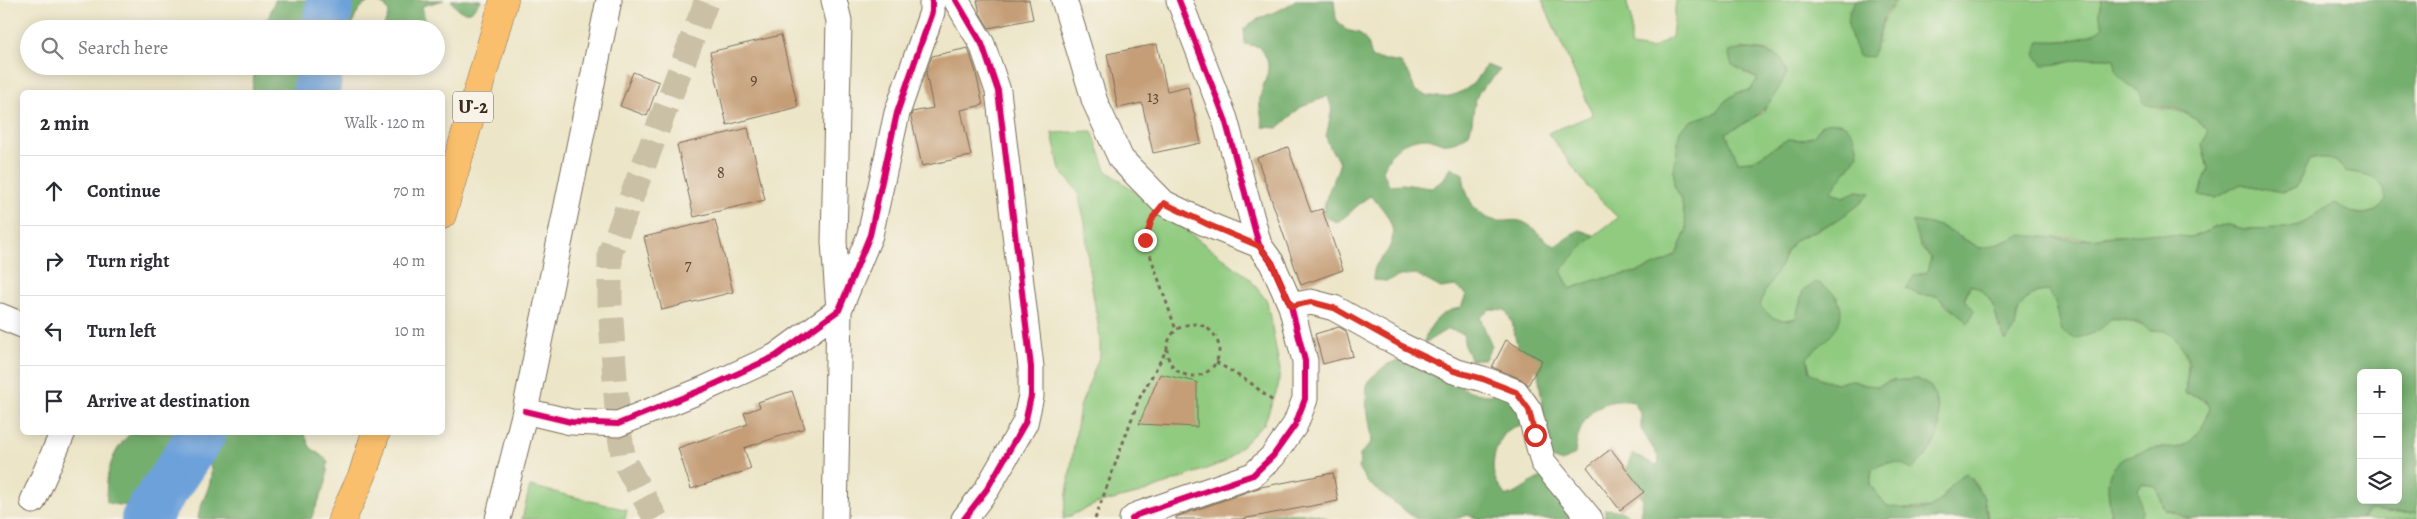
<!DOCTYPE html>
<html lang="en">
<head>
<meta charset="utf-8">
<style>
	:root { --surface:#fff; --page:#f2f2f3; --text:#2b2b33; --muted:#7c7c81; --line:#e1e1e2 }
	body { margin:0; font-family:Alegreya,"Noto Serif Armenian",serif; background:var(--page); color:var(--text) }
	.controls { position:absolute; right:15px; bottom:15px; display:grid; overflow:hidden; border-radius:8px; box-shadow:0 2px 12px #0003 }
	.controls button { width:45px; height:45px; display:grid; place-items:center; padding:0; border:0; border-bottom:1px solid var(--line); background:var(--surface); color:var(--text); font:25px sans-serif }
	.stop { position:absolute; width:15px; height:15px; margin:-11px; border:4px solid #d93025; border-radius:50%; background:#fff }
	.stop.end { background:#d93025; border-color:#fff; box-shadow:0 1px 5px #0008 }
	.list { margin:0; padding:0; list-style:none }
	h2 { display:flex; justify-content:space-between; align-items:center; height:65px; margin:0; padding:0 20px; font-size:21px }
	h2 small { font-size:16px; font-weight:400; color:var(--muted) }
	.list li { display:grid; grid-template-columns:32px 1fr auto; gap:15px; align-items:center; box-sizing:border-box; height:70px; padding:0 20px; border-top:1px solid var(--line) }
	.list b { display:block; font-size:19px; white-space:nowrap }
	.list em { font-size:16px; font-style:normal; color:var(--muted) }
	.icon { flex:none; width:28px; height:28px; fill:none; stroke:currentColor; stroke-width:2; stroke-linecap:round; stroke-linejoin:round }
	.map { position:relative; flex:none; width:2417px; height:519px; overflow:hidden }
	.search { position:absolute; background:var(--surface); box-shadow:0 2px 12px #0003; left:20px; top:20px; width:425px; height:55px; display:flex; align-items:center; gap:12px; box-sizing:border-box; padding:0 18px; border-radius:28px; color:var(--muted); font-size:19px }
	.panel { position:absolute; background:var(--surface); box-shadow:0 2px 12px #0003; left:20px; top:90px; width:425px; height:345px; border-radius:8px }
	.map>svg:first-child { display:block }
	.green { fill:#90cb80; stroke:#667a4f }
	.forest { fill:#74af6e; stroke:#586c46; fill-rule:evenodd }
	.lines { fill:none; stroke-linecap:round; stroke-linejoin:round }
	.river { stroke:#6da1da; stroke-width:48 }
	.building { fill:#c59e77 }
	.street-tunnel { stroke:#c9c0a5; stroke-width:25; stroke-dasharray:25 12; stroke-linecap:butt }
	.street-casing { stroke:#796b59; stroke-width:27 }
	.highway-casing { stroke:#796b59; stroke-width:29 }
	.path { stroke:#796b59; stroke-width:3; stroke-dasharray:4 4; stroke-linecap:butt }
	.street { stroke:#fff; stroke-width:25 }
	.highway { stroke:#f9bf6c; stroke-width:28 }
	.cycleway-casing { stroke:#f7f3e8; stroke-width:9 }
	.cycleway { stroke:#d6006c; stroke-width:6 }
	.route { stroke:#d93025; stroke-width:6 }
	.labels { text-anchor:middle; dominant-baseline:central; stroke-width:4; stroke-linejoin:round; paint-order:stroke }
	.number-label { font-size:16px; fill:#5e4734 }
	.shield { fill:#f7f3e8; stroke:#73665b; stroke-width:1 }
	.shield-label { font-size:18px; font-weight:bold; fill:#3b2a1e }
</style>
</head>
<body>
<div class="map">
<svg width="2417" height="519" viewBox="0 0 2417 519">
	<rect width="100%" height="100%" fill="#f7f3e8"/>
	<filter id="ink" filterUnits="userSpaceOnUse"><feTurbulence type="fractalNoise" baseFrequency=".02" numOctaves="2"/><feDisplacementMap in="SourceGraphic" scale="10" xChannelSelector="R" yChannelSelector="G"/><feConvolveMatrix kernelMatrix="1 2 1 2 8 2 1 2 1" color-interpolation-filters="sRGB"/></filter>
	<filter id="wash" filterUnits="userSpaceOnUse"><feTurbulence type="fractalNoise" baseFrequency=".0096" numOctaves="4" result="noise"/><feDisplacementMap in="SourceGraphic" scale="20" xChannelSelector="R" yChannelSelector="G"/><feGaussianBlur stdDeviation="1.12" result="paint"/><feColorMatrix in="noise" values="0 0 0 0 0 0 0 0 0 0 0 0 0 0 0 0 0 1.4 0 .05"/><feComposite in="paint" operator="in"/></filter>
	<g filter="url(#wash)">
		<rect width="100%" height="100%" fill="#ece5c7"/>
		<path class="green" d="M1542,0h84l5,19v27l20,3 21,-12 4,-37h180l-8,12 30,32c3,-24 8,-25 18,-44h205l-2,14 6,13c-21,14 -41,15 -66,14l18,24c20,-5 37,-10 57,-6l12,25 13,7 19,18c23,-1 35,7 51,22l-7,13 6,25 -9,26 16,3 26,-14 42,8 13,-4 13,-28c18,-4 24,-4 36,11 23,4 38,3 41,29l-9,11 -15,3 -39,-6 -11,10 -13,7 -14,3 -41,1 -15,-4 -15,1 -11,8 -14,3 -28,-2 -54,1 -13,3 -30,-2 -57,3 -13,6 -14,2 -40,-22 -27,-5 8,27 10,10 -4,14 -13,4 6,19 17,1 10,11 13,6 10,-28c24,8 24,21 29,44l16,-1c3,-23 10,-36 35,-37l6,13 6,27c15,-4 32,-11 48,-12 16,-2 26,5 40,10 4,2 11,0 15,2 22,9 26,35 20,55l25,20c-3,17 -16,39 -35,42 -5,1 -10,-1 -15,0 -16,1 -47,11 -51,29 -2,12 2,29 2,42h-123l-4,-21 -12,-20 -27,14 -4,8 -11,8 -29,1 -14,-3 -17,-21 2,-16c16,-9 35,-8 53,-11 18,-28 18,-40 6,-71l-14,-8 -27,2 -12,5 -14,-1 -13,-5 -14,3 -14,-3 -13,-8 -4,-14c20,-23 39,-26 31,-61l-34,-7 -7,28c-18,5 -23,1 -37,-12l6,-15 16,-26 5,-13 9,-12 27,-12 35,-37 -13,6 -13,-5 7,-13 12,-11 -35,-32 -14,4 -13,-1 -36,22 -14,1 -13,-29 39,-21 5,-61 -28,-3 3,25 14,6 -8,11 -13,3 -12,8 -8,11 -26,9 -13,22v14l-4,14v14l7,13 6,31 -11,26 -12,7 -27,10 -42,8 -25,9 -9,-18c15,-21 35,-38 57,-53l-30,-31 -40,-54 45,-18z
			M1092,131l14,39 142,107 19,24 13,69 -2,17 -14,37 -39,38 -84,31 -45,11 -33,15 17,-112 20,-52v-18l-11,-68 -4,-47 -8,-32 -17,-20 -8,-37z
			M2142,483l14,4 9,23 25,9h-50l2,-7 -4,-23z
			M530,486l97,24 -2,9h-103z
			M2368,510c17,1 33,5 49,2v7h-55z"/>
		<path class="forest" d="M275,0h97c-14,8 -17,13 -20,29h-88z
			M374,0h70l-22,6 5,23h-44l6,-17 -4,-6z
			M451,0h30l-10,12c-11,1 -15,-3 -20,-12z
			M1295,0h39l2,19 10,11 13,3 9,10 4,15 29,5 9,13 5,15c30,13 56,4 71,-26l14,5c-5,7 -20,19 -22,24 -6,12 -4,27 -9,40 -8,5 -16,10 -26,9 -5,-1 -10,-4 -15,-5 -24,0 -38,12 -45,33l6,14 13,-1 30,4 11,-8 8,-13 12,7c2,19 9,40 30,46 8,3 19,-1 27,1 13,3 21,18 35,25l24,-16 15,5c-11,13 -23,22 -33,36l9,18 25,-9 42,-8 27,-10 12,-7 11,-26 -6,-31 -7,-13v-14l6,-41 11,-9 26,-9 8,-11 12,-8 13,-3 8,-11 -26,-14 -4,-13c19,-5 38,-3 54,7l5,15c-21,37 -24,40 -61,59l12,29 14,-1 36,-22 13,1 13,-4 8,-12c26,-6 34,7 36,31l-27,37 13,5 13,-6 13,2 -10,11 -24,17 -41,19 -9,12 -5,13 -16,26 -5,15c13,13 18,17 36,12l7,-28 12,-8c19,6 33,24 22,45 -7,13 -21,20 -30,31l3,14 13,8 14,3 14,-3 13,5 14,1 12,-5 28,-2 13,8c15,36 11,56 -19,82 -15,-8 -24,-9 -40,0l-2,16 17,21c13,1 30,7 43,2 17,-7 18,-29 37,-35l17,25 4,21h-349l4,-19 -16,-24 -1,-7 6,-15c10,2 15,9 26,11l1,-7 -18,-29v-15l-7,-12c-37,-7 -56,17 -59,52l-13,8 -13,-5 -11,-86 -9,-12 -11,-8 -6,-29 -7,-12 -15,-1 -10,9 12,28 -7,13 -14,1 -6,-12 -2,-14 -15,-5 -25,15c7,-20 16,-33 38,-36l5,-14 -11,-8 -14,2 -26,-14 -15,2 -13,5 -14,-1c1,-22 9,-17 17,-34 9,-19 -6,-38 -20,-50 -13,8 -20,19 -33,26l-14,-6c1,-21 12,-35 17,-54l-9,-12 -5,-13 6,-28 -4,-13 -27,11 -23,21 -15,-1c-1,-9 -4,-19 -3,-28 4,-24 16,-29 0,-52l-15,-3 -1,-15c15,-15 36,-15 51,-29z
			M1856,0h40l-11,15 -13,42 -14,-1c-8,-23 -16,-35 -2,-56z
			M2101,0h316v512c-16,3 -32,-1 -49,-2l-6,9h-172l-12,-6 -13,-3 -9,-23 -14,-4 -4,6 4,23 -2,7h-29c0,-13 -5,-29 -2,-42 5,-19 34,-28 51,-29 5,-1 10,1 15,0 19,-3 32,-25 35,-42 -7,-9 -14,-10 -25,-13l4,-29 -4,-13 -9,-12 -11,-8 -15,-1 -12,-7 -13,-4 -14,-1c-11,14 -20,18 -37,20l-12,-7 -6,-27 -7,-13 -13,1 -12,9 -7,13 -2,14 -9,13c-12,-21 -9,-49 -36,-56l-6,13 10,12 -6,14c-9,-12 -21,-17 -31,-28l-17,-1 -14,-6 8,-13 13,-4 4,-14c-11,-12 -16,-21 -18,-37l27,5 40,22 14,-2 27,-11 58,5 69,-7 41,4 14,-3 11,-8 15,-1 15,4 41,-1 14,-3 13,-7 11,-10 13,-5c18,14 35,17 50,-3 -3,-26 -19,-25 -41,-29 -12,-15 -18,-15 -36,-11l-13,28 -14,4 -41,-8 -26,14 -16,-3 9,-26 -6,-25 7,-13c-10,-9 -22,-21 -37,-23 -10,-1 -17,0 -27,-4l-6,-13 -13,-7 -9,-11 -3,-14c-25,-5 -46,6 -71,6l-8,-11 4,-13c24,1 45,1 65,-14l-5,-13zM2361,373h37v127h-37z
			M255,66h84l-13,26h-74z
			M1400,359l7,1c20,10 63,36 83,35 5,-1 10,-4 15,-5l19,31 -5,5c-18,1 -29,32 -25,49 2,7 7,15 12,21 15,-1 23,-16 37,-19l36,42h-100l-11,-4 -13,4h-39l-49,-37 -8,-13 1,-14 10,-11 2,-6 -6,-36 1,-16 3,-7 16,-14z
			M131,433h77l6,8 6,3v-11h84l6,14 18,14 -2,22 -15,36h-113c2,-21 19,-36 11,-58 -10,-2 -30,1 -38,8 -3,4 -6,10 -9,14 -13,17 -33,28 -55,19 -3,-26 5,-52 24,-69z
			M1605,509c11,1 20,1 27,10h-27z
			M1267,514c18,1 46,-4 60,5h-70z"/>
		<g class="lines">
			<path class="river" d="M326,29l4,-29
				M316,92l4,-26
				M145,519l58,-87"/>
		</g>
		<g id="blocks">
			<path class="building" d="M977,0h52l4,19 -44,9 -9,-15z
				M781,35l17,72 -71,18 -17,-73z
				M1157,44l10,47 21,-5 13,57 -48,10 -11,-50 -24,5 -11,-54z
				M968,48l7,21 8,36 -22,5 10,46 -49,10 -11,-49 1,-5 21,-4 -7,-35 6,-17z
				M633,72l26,10 -12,34 -27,-10z
				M748,128l17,72 -71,17 -17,-72z
				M1288,147l23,65 11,-3 21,61 -42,15 -44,-127z
				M715,220l18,72 -71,18 -18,-73z
				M1339,327l7,4 7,25 -30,8 -8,-30z
				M1506,340l36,20 -14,25 -7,-6 -29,-12z
				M1160,374l37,8v45l-58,-3z
				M792,391l13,37 -61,20 7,21 -60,20 -13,-41 70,-24 -4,-11 16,-6 -2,-5z
				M1611,449l33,43 -24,18 -33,-43z
				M1333,473l5,28 -96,18h-66v-2l85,-30z"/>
		</g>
	</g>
	<g filter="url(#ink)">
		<use href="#blocks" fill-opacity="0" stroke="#796b59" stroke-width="1"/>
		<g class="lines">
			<path class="street-tunnel" d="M656,519l-32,-58 -6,-37 -8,-120v-51l97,-253"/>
			<defs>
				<path id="street" d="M834,0l5,21 -5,221 5,68 -4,209
					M956,0l26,44 16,47 33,276v29l-6,27 -38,66 -23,30
					M1064,0l31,102 26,57 43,44 45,22 50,20
					M1291,306l20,-4 23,6 68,38 52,25 29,8 33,13 13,18 14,52 47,57
					M0,316l22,9
					M525,411l46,11 47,2 86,-35 72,-33 63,-46 31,-75 27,-122 35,-101v-12
					M33,501l30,-69
					M498,519l27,-108 84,-411
					M1132,519l5,-4 116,-40 20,-19 22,-31 10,-26v-38l-14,-55 -19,-43 -13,-18 -34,-126 -46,-119"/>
				<path id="highway" d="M442,215l62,-215
					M342,519l20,-43 14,-44"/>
			</defs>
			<use href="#street" class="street-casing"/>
			<use href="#highway" class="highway-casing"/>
			<path class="path" d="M1150,225l-5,15 31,90
				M1167 350a26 26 0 1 1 52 0a26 26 0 1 1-52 0Z
				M1216,362l36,22 23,19
				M1095,519l44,-120 28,-50"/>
			<use href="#street" class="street"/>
			<use href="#highway" class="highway"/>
			<defs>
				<path id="cycleway" d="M956,0l26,44 16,47 33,276v29l-6,27 -38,66 -23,30
					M525,411l46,11 47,2 86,-35 72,-33 63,-46 31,-75 27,-122 35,-101v-12
					M1132,519l5,-4 116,-40 20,-19 22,-31 10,-26v-38l-14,-55 -19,-43 -13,-18 -34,-126 -46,-119"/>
			</defs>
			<use href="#cycleway" class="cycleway-casing"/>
			<use href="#cycleway" class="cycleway"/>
		</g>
	</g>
	<g class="lines" filter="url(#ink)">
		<path class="route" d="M1145,240l8,-23 11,-14 45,22 50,21 13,17 19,43 20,-4 23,6 68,38 52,25 29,8 33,13 13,18 6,25"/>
	</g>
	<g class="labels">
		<g class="number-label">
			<text x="754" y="80">9</text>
			<text x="1153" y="97">13</text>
			<text x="721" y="173">8</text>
			<text x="688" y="265">7</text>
		</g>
		<rect class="shield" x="453" y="91.5" width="40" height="31" rx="4"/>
		<g class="shield-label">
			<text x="473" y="107">Մ-2</text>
		</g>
	</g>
</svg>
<div class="controls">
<button>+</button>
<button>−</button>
<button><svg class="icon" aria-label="layers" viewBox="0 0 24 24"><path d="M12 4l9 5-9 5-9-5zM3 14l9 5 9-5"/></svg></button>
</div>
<div class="stop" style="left:1535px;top:435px"></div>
<div class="stop end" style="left:1145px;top:240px"></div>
<div class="search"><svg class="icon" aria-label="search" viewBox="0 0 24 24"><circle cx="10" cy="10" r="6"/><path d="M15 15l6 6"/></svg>Search here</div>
<section class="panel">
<h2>2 min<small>Walk · 120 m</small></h2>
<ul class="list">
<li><svg class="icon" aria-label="ahead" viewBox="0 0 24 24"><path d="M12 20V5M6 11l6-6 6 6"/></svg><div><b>Continue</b></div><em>70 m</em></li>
<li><svg class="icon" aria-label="right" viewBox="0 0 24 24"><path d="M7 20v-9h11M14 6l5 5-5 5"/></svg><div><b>Turn right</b></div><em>40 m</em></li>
<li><svg class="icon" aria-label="left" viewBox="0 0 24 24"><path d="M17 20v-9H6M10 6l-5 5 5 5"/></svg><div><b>Turn left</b></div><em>10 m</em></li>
<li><svg class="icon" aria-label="arrive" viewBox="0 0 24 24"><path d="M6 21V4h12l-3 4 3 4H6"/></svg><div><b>Arrive at destination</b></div></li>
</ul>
</section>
</div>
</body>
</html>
